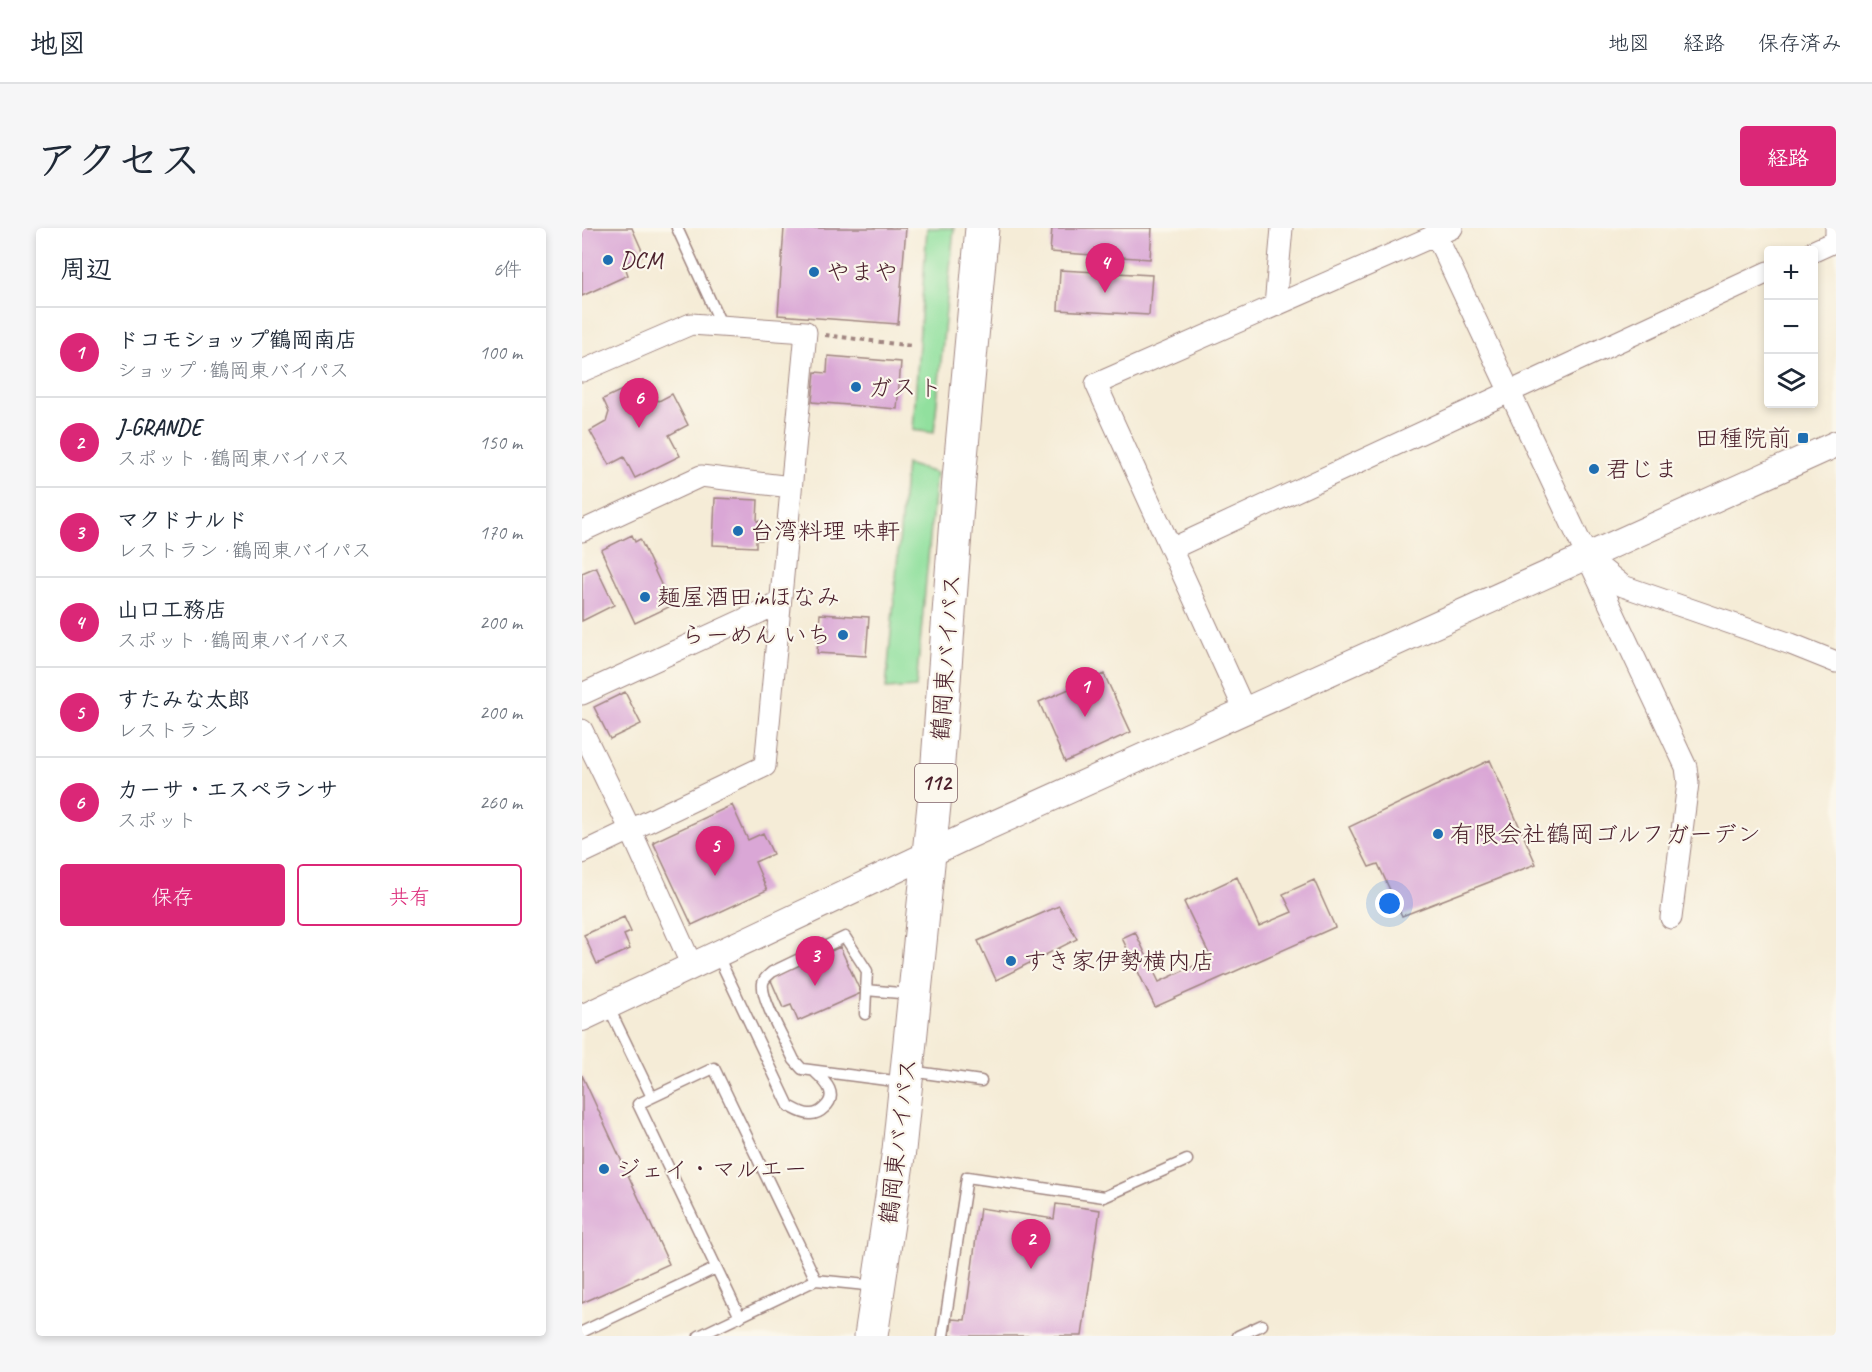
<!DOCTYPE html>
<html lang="ja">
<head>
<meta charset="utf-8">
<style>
	:root { --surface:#fff; --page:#f6f6f7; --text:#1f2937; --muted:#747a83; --line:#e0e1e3; --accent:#db2777 }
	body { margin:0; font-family:Caveat,"Klee One",sans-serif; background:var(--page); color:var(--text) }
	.controls { position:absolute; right:18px; top:18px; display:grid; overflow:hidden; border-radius:6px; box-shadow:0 3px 9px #0003 }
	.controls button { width:54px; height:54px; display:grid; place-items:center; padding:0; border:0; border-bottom:2px solid var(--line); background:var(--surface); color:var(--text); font:30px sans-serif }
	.you { position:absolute; left:808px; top:676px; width:21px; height:21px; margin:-15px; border:4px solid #fff; border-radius:50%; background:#1a73e8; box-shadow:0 0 0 9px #1a73e833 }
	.badge { display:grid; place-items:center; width:39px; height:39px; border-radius:50%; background:var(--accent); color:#fff; font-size:20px; font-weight:700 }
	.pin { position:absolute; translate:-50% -50px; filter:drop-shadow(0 2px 3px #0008) }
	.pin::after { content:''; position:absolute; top:32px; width:21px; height:18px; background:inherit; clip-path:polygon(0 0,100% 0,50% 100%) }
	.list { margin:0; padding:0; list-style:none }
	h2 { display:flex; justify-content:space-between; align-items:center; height:78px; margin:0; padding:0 24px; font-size:26px }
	h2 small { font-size:20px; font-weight:400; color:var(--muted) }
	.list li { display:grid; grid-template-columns:39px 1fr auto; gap:18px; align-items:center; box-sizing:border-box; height:90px; padding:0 24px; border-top:2px solid var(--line) }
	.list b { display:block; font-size:22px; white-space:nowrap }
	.list p { margin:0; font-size:20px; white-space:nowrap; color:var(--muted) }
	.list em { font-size:20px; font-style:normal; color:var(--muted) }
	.actions { display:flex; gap:12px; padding:18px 24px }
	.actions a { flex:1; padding:14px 0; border:2px solid var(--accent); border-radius:6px; text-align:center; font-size:21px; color:var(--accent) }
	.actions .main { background:var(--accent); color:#fff }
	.icon { flex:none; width:33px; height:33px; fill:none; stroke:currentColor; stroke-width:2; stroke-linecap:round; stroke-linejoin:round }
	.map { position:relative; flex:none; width:1254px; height:1108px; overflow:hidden; border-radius:6px }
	header { display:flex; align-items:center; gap:36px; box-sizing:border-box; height:84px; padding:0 30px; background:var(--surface); border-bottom:2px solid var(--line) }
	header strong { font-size:28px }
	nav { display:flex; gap:33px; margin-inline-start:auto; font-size:21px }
	.intro { display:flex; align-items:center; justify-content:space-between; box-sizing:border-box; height:144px; padding:0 36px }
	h1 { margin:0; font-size:42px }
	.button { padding:15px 27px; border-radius:6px; background:var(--accent); color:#fff; font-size:21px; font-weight:700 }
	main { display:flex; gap:36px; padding:0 36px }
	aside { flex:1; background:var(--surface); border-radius:6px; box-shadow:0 3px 9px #0003 }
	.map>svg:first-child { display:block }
	.green { fill:#91e09e; stroke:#6e8064; stroke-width:1.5 }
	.building { fill:#daa7d6 }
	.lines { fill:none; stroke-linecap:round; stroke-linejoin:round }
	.service-casing { stroke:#a08681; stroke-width:13 }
	.minor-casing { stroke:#a08681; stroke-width:23 }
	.tertiary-casing { stroke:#a08681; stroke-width:28 }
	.trunk-casing { stroke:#a08681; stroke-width:35 }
	.path { stroke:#a08681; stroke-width:4; stroke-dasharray:4.5 4.5; stroke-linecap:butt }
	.service { stroke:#fff; stroke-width:10 }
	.minor { stroke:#fff; stroke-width:21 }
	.tertiary { stroke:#fff; stroke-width:26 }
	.trunk { stroke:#fff; stroke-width:33 }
	.poi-dot { fill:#1f6fb2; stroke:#fbf7ec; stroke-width:2 }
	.labels { text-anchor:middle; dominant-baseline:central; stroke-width:4.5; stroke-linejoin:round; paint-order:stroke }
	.shield { fill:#fbf7ec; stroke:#7f6065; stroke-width:1.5 }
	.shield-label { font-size:22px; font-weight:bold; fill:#4a1f2b }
	.poi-label { font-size:24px; fill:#4a1f2b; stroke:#fbf7ec; text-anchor:start }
	.street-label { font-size:24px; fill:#4a1f2b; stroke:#fbf7ec }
</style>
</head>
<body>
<header>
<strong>地図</strong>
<nav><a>地図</a><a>経路</a><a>保存済み</a></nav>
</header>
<div class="intro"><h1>アクセス</h1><a class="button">経路</a></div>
<main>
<aside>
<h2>周辺<small>6件</small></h2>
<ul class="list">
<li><span class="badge">1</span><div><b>ドコモショップ鶴岡南店</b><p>ショップ · 鶴岡東バイパス</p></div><em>100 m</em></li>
<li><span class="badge">2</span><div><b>J-GRANDE</b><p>スポット · 鶴岡東バイパス</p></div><em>150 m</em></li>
<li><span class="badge">3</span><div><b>マクドナルド</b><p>レストラン · 鶴岡東バイパス</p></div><em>170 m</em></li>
<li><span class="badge">4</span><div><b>山口工務店</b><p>スポット · 鶴岡東バイパス</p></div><em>200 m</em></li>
<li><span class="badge">5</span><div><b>すたみな太郎</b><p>レストラン</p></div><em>200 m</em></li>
<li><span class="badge">6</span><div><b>カーサ・エスペランサ</b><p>スポット</p></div><em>260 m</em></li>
</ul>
<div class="actions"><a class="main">保存</a><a>共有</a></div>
</aside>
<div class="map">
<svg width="1254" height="1108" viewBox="0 0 1254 1108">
	<rect width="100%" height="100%" fill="#fbf7ec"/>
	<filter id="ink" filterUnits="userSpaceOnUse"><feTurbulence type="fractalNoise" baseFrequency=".0167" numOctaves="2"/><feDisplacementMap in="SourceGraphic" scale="12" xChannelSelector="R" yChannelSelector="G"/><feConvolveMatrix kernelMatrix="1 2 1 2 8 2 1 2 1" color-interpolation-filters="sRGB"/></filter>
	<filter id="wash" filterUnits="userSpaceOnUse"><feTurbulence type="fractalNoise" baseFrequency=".008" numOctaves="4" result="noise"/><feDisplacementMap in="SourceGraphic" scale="24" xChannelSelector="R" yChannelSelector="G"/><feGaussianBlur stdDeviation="1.35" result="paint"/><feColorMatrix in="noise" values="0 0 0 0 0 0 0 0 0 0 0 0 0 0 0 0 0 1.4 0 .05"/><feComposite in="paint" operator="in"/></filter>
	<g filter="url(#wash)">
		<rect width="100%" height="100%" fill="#f5ecd7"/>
		<path class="green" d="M345,0h27l-20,205 -21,-3z
			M324,236l30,9 -20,214 -30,2z"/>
		<g id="blocks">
			<path class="building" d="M0,0h50l12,27 -20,9 4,11 -46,21z
				M202,0h122l-8,96 -120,-9z
				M470,0h100l-2,31 -100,-7z
				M478,42l92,5 -3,40 -91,-5z
				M246,128l73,6 -4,47 -85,-7 3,-30 12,1z
				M61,152l7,16 9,5 13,-7 16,31 -19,10 11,21 -45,22 -11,-21 -15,8 -19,-34 16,-9 3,-10 -6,-13z
				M133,270l43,2 -1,21 6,1 -1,18h-6v7l-43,-2z
				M50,307l3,7 5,-3 31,67 -36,17 -34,-73z
				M14,339l18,38 -32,16v-48z
				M238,386l49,3 -3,39 -49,-3z
				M522,446l27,58 -66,30 -26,-60z
				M43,464l16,32 -31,15 -16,-32z
				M908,532l46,104 -134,52 -24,-52 -9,3 -20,-40z
				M150,577l16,35 15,-7 10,21 -18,8 12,28 -75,35 -39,-83z
				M655,649l22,49 33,-14 -9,-18 31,-14 21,47 -180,80 -33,-69 13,-6 24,50 52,-24 -27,-56z
				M477,678l18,33 -81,41 -18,-39z
				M42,689l7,15 -7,3 6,14 -33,15 -13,-29z
				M241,711l6,13 11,-5 21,46 -63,28 -7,-16 -8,3 -13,-30 45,-21 -6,-12z
				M0,847l87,189 -87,39z
				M474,976l44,6 -18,126h-132l2,-17 13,1 15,-112 74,11z"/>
		</g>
	</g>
	<g filter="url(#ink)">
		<use href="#blocks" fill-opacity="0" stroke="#a08681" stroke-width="1.5"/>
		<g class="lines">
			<defs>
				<path id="service" d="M95,0l45,98
					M135,726l72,152c6,3 15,9 22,8 5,0 10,-3 13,-6 15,-13 2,-26 -9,-36
					M284,762l45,4
					M26,778l44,91
					M283,786l2,-43 -22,-34 -73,35c-4,4 -8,6 -9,11 -3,16 24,61 31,77l8,9 100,13
					M328,843l71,10
					M158,1089l-102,-213 76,-36 102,212
					M0,1104l134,-64
					M117,1108l117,-56 60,6
					M361,1108l24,-159 137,20 83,-37
					M656,1108l24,-11"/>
				<path id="minor" d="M854,0v7l250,532 2,16 -17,135
					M1232,23l22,-10v-13
					M693,78l7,-78
					M0,143l109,-47 115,8 -41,434 -183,87
					M0,303l119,-55 90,11
					M589,321l597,-277
					M1010,333l31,25 168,58 45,18
					M0,466l198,-91
					M663,483l-149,-327 356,-156
					M0,502l49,101 61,135"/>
				<path id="tertiary" d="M0,790l383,-181 871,-393"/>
				<path id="trunk" d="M289,1108l28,-186 38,-375 22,-296 23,-251"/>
			</defs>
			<use href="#service" class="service-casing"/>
			<use href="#minor" class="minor-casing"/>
			<use href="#tertiary" class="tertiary-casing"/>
			<use href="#trunk" class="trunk-casing"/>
			<path class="path" d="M243,107l87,11"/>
			<use href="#service" class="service"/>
			<use href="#minor" class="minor"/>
			<use href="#tertiary" class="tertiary"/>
			<use href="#trunk" class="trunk"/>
		</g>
	</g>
	<g class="poi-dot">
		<circle cx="26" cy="32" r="6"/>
		<circle cx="232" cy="44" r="6"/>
		<circle cx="274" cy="159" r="6"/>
		<rect x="1215" y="204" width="12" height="12" rx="3"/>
		<circle cx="1012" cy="241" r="6"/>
		<circle cx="156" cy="303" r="6"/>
		<circle cx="63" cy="369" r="6"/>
		<circle cx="261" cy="407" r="6"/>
		<circle cx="856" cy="606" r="6"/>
		<circle cx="429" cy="733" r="6"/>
		<circle cx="22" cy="941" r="6"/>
	</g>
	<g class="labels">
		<rect class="shield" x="333" y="536" width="42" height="38" rx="4.5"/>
		<g class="shield-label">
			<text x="354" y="555">112</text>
		</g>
		<g class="poi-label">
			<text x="38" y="32">DCM</text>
			<text x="244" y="44">やまや</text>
			<text x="286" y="159">ガスト</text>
			<text x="1209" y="210" text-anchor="end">田種院前</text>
			<text x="1024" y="241">君じま</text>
			<text x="168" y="303">台湾料理 味軒</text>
			<text x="75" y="369">麺屋酒田inほなみ</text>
			<text x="249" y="407" text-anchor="end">らーめん いち</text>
			<text x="868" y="606">有限会社鶴岡ゴルフガーデン</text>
			<text x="441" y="733">すき家伊勢横内店</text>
			<text x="34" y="941">ジェイ・マルエー</text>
		</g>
		<g class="street-label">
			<text transform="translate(364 429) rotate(-86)">鶴岡東バイパス</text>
			<text transform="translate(316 913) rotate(-83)">鶴岡東バイパス</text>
		</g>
	</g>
</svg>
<div class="controls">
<button>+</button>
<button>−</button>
<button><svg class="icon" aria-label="layers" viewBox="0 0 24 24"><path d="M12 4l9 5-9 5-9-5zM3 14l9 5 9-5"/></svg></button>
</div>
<div class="you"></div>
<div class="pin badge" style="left:503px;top:489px">1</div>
<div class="pin badge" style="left:449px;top:1041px">2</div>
<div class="pin badge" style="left:233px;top:758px">3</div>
<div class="pin badge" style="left:523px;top:65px">4</div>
<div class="pin badge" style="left:133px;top:648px">5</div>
<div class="pin badge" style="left:57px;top:200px">6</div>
</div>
</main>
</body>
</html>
